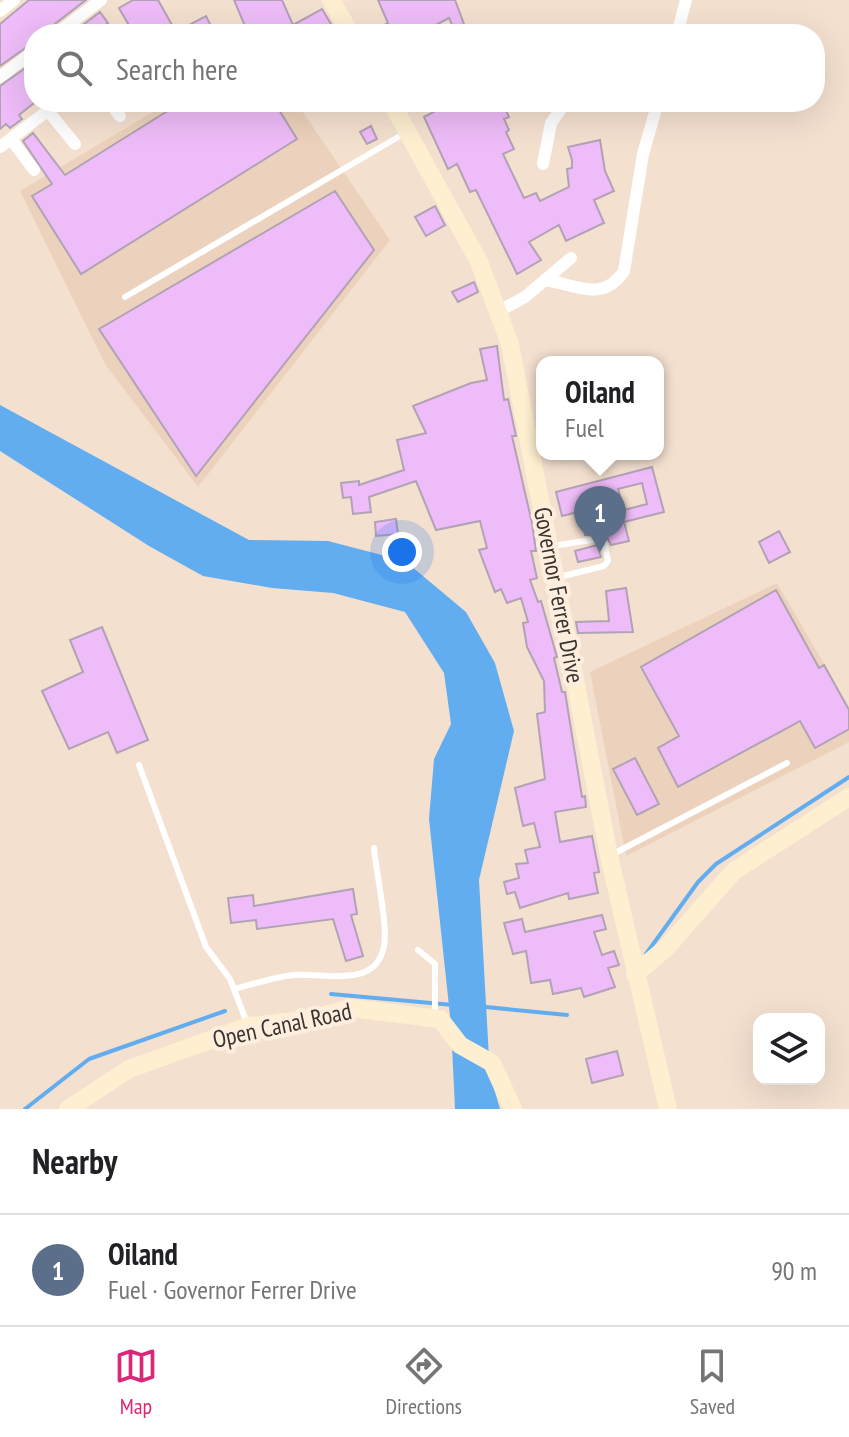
<!DOCTYPE html>
<html lang="en">
<head>
<meta charset="utf-8">
<style>
	:root { --surface:#fff; --page:#f2f2f2; --text:#202124; --muted:#757577; --line:#e0e0e0; --accent:#db2777 }
	body { margin:0; font-family:"PT Sans Narrow",sans-serif; background:var(--page); color:var(--text) }
	.controls { position:absolute; right:24px; bottom:24px; display:grid; overflow:hidden; border-radius:16px; box-shadow:0 8px 32px #0002 }
	.controls button { width:72px; height:72px; display:grid; place-items:center; padding:0; border:0; border-bottom:2px solid var(--line); background:var(--surface); color:var(--text); font:40px sans-serif }
	.you { position:absolute; left:402px; top:552px; width:28px; height:28px; margin:-20px; border:6px solid #fff; border-radius:50%; background:#1a73e8; box-shadow:0 0 0 12px #1a73e833 }
	.badge { display:grid; place-items:center; width:52px; height:52px; border-radius:50%; background:var(--accent); color:#fff; font-size:26px; font-weight:700 }
	.pin { position:absolute; translate:-50% -66px; filter:drop-shadow(0 2px 4px #0008) }
	.pin::after { content:''; position:absolute; top:42px; width:28px; height:24px; background:inherit; clip-path:polygon(0 0,100% 0,50% 100%) }
	.popup { position:absolute; left:536px; top:356px; width:128px; height:104px; box-sizing:border-box; display:grid; place-content:center; border-radius:16px; background:var(--surface); filter:drop-shadow(0 2px 6px #0005); font-size:26px; white-space:nowrap; color:var(--muted) }
	.popup b { font-size:30px; color:var(--text) }
	.popup::after { content:''; position:absolute; left:50%; top:100%; margin-left:-16px; border:16px solid transparent; border-top-color:var(--surface) }
	.list { margin:0; padding:0; list-style:none }
	h2 { display:flex; justify-content:space-between; align-items:center; height:104px; margin:0; padding:0 32px; font-size:34px }
	h2 small { font-size:26px; font-weight:400; color:var(--muted) }
	.list li { display:grid; grid-template-columns:52px 1fr auto; gap:24px; align-items:center; box-sizing:border-box; height:112px; padding:0 32px; border-top:2px solid var(--line) }
	.list b { display:block; font-size:30px; white-space:nowrap }
	.list p { margin:0; font-size:26px; white-space:nowrap; color:var(--muted) }
	.list em { font-size:26px; font-style:normal; color:var(--muted) }
	.icon { flex:none; width:44px; height:44px; fill:none; stroke:currentColor; stroke-width:2; stroke-linecap:round; stroke-linejoin:round }
	.map { position:relative; flex:none; width:849px; height:1109px; overflow:hidden }
	.search { position:absolute; background:var(--surface); box-shadow:0 8px 32px #0002; left:24px; right:24px; top:24px; height:88px; display:flex; align-items:center; gap:20px; box-sizing:border-box; padding:0 28px; border-radius:32px; color:var(--muted); font-size:30px }
	.sheet { height:216px; background:var(--surface) }
	nav { display:flex; justify-content:space-around; align-items:center; box-sizing:border-box; height:112px; border-top:2px solid var(--line); background:var(--surface); font-size:22px; color:var(--muted) }
	nav a { display:grid; justify-items:center; gap:4px }
	nav .on { color:var(--accent) }
	.map>svg:first-child { display:block }
	.built { fill:#ecd2bc }
	.water { fill:#62adf0 }
	.lines { fill:none; stroke-linecap:round; stroke-linejoin:round }
	.stream { stroke:#62adf0; stroke-width:4 }
	.building { fill:#eebcf8; stroke:#b1a2b5; stroke-width:2; fill-rule:evenodd }
	.lane { stroke:#fff; stroke-width:6 }
	.street { stroke:#fff; stroke-width:12 }
	.secondary { stroke:#fdefd0; stroke-width:18 }
	.labels { text-anchor:middle; dominant-baseline:central; stroke-width:8; stroke-linejoin:round; paint-order:stroke }
	.street-label { font-size:24px; fill:#3b342d; stroke:#feeee0 }
</style>
</head>
<body>
<div class="map">
<svg width="849" height="1109" viewBox="0 0 849 1109">
	<rect width="100%" height="100%" fill="#f4e0cf"/>
	<path class="built" d="M170,102h126l94,138 -192,247 -93,-123 -85,-173z
		M777,583l72,124v35l-223,114 -36,-184z"/>
	<path class="water" d="M0,405l249,135 79,1 77,20 61,51 29,51 19,68 -35,149 11,195 10,34h-45l-4,-84 -22,-206 5,-60 17,-35 -7,-51 -39,-61 -72,-19 -61,-5 -69,-12 -54,-30 -149,-95z"/>
	<g class="lines">
		<path class="stream" d="M646,954l52,-72 18,-18 133,-87
			M331,994l122,11
			M486,1007l81,8
			M25,1109l64,-50 136,-48"/>
	</g>
	<path class="building" d="M29,0h57l-35,27 -4,7h-13v8l-34,24v-42z
		M133,0h25l18,32 30,-16 9,18h-81l-15,-26z
		M234,0h48l11,25 29,-16 15,25h-109l17,-8z
		M378,0h77l9,24 -10,5 -5,-11 -30,16h-51l20,-11z
		M100,12l8,11 -6,4 5,7h-36z
		M34,62v41l-15,12 3,4 -12,9 -4,-4 -6,5v-43z
		M182,102h92l23,37 -216,135 -49,-78 20,-12 -29,-43 10,-8 32,42z
		M452,102h50l7,15 -5,2 5,11 -3,2 8,17 -11,5 21,44 12,-5 4,8 29,-14 -2,-18 5,-1v-8l-4,-13 32,-7 5,31 9,20 -20,9 10,23 -38,18 -7,-16 -30,17 12,18 -24,14 -41,-84 -6,2 -13,-28 -9,5 -24,-52z
		M371,126l6,13 -10,5 -7,-12z
		M335,191l39,59 -178,226 -97,-147z
		M435,206l10,19 -19,11 -11,-19z
		M474,282l4,10 -20,10 -6,-10z
		M497,346l7,54 4,-1 8,37h-4l20,87 4,28h-5l6,27 -7,2 8,22 3,-1 16,56 -3,1 8,34h3l17,105 3,-1 1,11 -31,5 5,30 32,-6 7,36 -5,1 4,20 -29,6 -1,-6 -48,15 -5,-16 -8,2 -3,-12 15,-4 -3,-14 12,-1 -3,-13 15,-3 -6,-24 -11,3 -8,-38 30,-9 -8,-65 8,-2 -1,-31 -17,-34 -4,-24 5,-1 -7,-24 -14,5 -6,-14 -6,3 -16,-42 8,-2 -7,-27 -44,9 -20,-49 -47,16 2,15 -18,2 -2,-17 -8,1 -2,-15 18,-2v4l45,-15 -7,-30 29,-7 -13,-27 58,-23 16,-3 -7,-31z
		M652,467l12,45 -40,10 5,19 -18,4 -5,-10h-21l-7,-23 -16,4 -6,-24zM642,483l5,21 -23,6 -6,-21z
		M396,519l2,15 -22,2 -1,-14z
		M779,531l11,21 -21,11 -10,-21z
		M597,545l4,12 -23,5 -3,-11z
		M626,588l7,44 -55,1 -2,-11 33,-1 -3,-30z
		M776,590l43,78 5,-3 25,45v19l-34,19 -15,-27 -122,66 -20,-39 21,-12 -38,-69z
		M102,627l46,113 -31,13 -9,-21 -39,17 -27,-58 41,-19 -13,-32z
		M635,758l24,46 -22,11 -24,-46z
		M353,889l4,25 -6,1 12,41 -17,5 -13,-42 -76,10 -1,-9 -25,3 -3,-25 25,-3 1,11z
		M602,915l4,14 -12,3 8,23 12,-4 5,14 -11,3 7,19 -31,10 -3,-9 -28,6 -3,-14 -19,3 -5,-32 -13,3 -9,-31 18,-4 3,13z
		M617,1051l6,24 -31,8 -6,-24z"/>
	<g class="lines">
		<path class="lane" d="M125,297l280,-164
			M553,546l44,-7 7,2 4,20 -4,5 -45,11
			M139,765l67,182 24,32 17,44
			M613,854l174,-91
			M418,950l17,14v53
			M234,989c20,-5 40,-12 60,-14 30,-3 82,15 90,-29 4,-20 -8,-75 -10,-98"/>
		<path class="street" d="M0,11l14,-11
			M56,34l45,-34
			M677,34l9,-34
			M0,77l34,-26
			M109,102l11,14
			M48,111l27,33
			M11,139l23,31
			M0,147l59,-45
			M543,164l8,-41 15,-21
			M546,280c30,5 57,23 78,-9l19,-117 15,-52
			M499,311l26,-14 46,-39"/>
		<path class="secondary" d="M331,0l20,34
			M391,102l88,160 31,82 99,512 59,253
			M635,974l32,-27 67,-76 115,-74
			M68,1109l61,-40 120,-43 62,-7 40,-11 89,11 20,26 32,18 21,46"/>
	</g>
	<g class="labels">
		<g class="street-label">
			<text transform="translate(559 595) rotate(79)">Governor Ferrer Drive</text>
			<text transform="translate(282 1025) rotate(-12)">Open Canal Road</text>
		</g>
	</g>
</svg>
<div class="controls">
<button><svg class="icon" aria-label="layers" viewBox="0 0 24 24"><path d="M12 4l9 5-9 5-9-5zM3 14l9 5 9-5"/></svg></button>
</div>
<div class="you"></div>
<div class="pin badge" style="left:600px;top:552px;background:#5c6f8a">1</div>
<div class="popup"><b>Oiland</b>Fuel</div>
<div class="search"><svg class="icon" aria-label="search" viewBox="0 0 24 24"><circle cx="10" cy="10" r="6"/><path d="M15 15l6 6"/></svg>Search here</div>
</div>
<section class="sheet">
<h2>Nearby<small></small></h2>
<ul class="list">
<li><span class="badge" style="background:#5c6f8a">1</span><div><b>Oiland</b><p>Fuel · Governor Ferrer Drive</p></div><em>90 m</em></li>
</ul>
</section>
<nav>
<a class="on"><svg class="icon" aria-label="map" viewBox="0 0 24 24"><path d="M3 6l6-2 6 2 6-2v14l-6 2-6-2-6 2zM9 4v14M15 6v14"/></svg>Map</a>
<a><svg class="icon" aria-label="directions" viewBox="0 0 24 24"><path d="M12 3l9 9-9 9-9-9zM9 14v-3h6M13 9l2 2-2 2"/></svg>Directions</a>
<a><svg class="icon" aria-label="saved" viewBox="0 0 24 24"><path d="M7 4h10v16l-5-4-5 4z"/></svg>Saved</a>
</nav>
</body>
</html>
